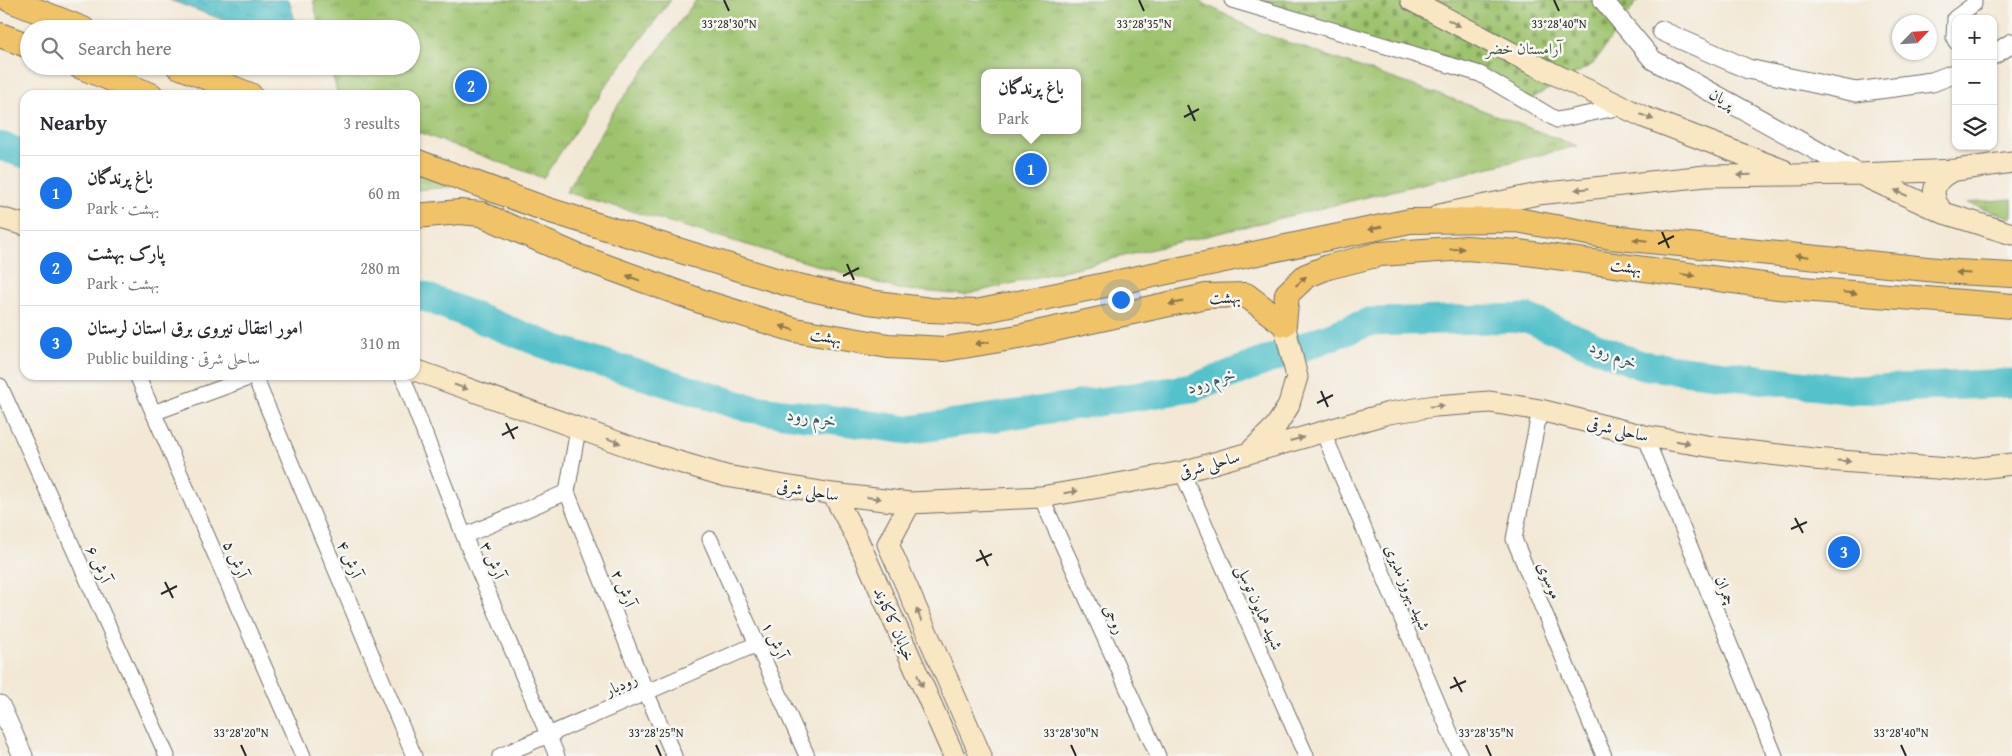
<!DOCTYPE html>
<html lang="en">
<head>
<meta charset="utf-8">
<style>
	:root { --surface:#fff; --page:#f2f2f3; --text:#2b2b33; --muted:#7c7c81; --line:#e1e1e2; --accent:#1a73e8 }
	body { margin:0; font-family:"Gentium Book Plus",Amiri,serif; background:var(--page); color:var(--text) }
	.controls { position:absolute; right:15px; top:15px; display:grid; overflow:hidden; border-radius:10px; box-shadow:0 1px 4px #0004 }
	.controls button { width:45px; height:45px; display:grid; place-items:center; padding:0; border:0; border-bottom:1px solid var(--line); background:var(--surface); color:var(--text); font:25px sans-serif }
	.compass { position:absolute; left:1892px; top:15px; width:45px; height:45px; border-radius:50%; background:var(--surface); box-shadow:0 1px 4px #0004; rotate:65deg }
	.you { position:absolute; left:1120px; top:299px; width:18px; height:18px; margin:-12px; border:4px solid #fff; border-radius:50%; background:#1a73e8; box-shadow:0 0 0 8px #1a73e833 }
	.badge { display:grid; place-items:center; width:32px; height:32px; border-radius:50%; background:var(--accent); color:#fff; font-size:16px; font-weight:700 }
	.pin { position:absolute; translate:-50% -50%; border:2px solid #fff; box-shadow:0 1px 5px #0006 }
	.popup { position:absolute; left:981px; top:69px; width:100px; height:65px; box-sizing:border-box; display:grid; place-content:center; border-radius:10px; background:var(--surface); filter:drop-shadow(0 1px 4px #0005); font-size:16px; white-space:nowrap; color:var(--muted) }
	.popup b { font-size:19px; color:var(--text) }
	.popup::after { content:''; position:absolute; left:50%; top:100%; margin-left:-10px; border:10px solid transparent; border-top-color:var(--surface) }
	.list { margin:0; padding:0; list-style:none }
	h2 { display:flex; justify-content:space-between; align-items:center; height:65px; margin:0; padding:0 20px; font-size:21px }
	h2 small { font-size:16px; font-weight:400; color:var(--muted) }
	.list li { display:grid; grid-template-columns:32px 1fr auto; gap:15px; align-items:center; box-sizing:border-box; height:75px; padding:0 20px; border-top:1px solid var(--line) }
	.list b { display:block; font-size:19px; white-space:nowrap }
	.list p { margin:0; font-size:16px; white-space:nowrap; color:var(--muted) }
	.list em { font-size:16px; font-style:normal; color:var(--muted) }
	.icon { flex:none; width:28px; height:28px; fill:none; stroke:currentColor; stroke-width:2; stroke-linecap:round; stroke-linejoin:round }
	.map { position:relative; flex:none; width:2012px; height:756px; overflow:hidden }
	.search { position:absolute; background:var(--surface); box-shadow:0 1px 4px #0004; left:20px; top:20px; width:400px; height:55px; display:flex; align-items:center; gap:12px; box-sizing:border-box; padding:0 18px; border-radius:28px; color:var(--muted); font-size:19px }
	.panel { position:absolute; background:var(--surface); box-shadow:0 1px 4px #0004; left:20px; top:90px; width:400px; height:290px; border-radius:15px }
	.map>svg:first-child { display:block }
	.grass { fill:url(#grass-tufts); stroke:#64774c; fill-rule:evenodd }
	.cemetery { fill:url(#cemetery-stones); stroke:#64774c }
	.water { fill:url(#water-ripples); stroke:#40767a }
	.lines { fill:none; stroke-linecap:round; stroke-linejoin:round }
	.river { stroke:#54c1ca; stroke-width:29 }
	.minor-casing { stroke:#716d66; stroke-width:17 }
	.tertiary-casing { stroke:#716d66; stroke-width:21 }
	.secondary-casing { stroke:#716d66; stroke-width:23 }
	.primary-casing { stroke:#716d66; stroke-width:26 }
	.minor { stroke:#fff; stroke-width:15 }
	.tertiary { stroke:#fff; stroke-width:19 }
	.secondary { stroke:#f9e7c3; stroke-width:21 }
	.primary { stroke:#f1c369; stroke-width:24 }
	.oneway { fill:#928977 }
	.oneway2 { fill:#8e774a }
	.ticks { fill:none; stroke:#2b2b2b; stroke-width:2 }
	.labels { text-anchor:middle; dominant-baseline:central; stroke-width:5; stroke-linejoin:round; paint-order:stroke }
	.park-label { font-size:16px; fill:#4e593f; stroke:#f6f6f2 }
	.street-label { font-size:16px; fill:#2b2b2b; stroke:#f6f6f2 }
	.water-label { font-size:18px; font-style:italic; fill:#37585b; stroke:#f6f6f2 }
	.ticks-label { font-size:12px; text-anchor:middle; fill:#2b2b2b; stroke:#f6f6f2; stroke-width:5; stroke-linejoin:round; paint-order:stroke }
</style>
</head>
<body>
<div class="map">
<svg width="2012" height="756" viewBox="0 0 2012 756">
	<defs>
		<pattern id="grass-tufts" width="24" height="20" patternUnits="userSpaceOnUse" patternTransform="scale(1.25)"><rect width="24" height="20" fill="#9ec36d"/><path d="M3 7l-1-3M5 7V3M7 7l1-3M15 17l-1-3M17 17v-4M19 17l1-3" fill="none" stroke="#819f5a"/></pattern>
		<pattern id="cemetery-stones" width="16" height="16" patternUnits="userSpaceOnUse" patternTransform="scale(1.25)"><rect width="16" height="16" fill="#9ec36d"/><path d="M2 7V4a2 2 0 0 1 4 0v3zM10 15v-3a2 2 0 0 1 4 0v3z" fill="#819f5a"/></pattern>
		<pattern id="water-ripples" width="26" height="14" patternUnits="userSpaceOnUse" patternTransform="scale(1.25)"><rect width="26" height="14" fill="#54c1ca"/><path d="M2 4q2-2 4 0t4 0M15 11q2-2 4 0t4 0" fill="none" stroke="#469da4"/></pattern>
	</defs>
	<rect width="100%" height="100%" fill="#f6f6f2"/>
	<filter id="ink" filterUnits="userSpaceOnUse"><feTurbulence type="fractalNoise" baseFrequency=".02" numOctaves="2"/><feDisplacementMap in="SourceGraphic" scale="10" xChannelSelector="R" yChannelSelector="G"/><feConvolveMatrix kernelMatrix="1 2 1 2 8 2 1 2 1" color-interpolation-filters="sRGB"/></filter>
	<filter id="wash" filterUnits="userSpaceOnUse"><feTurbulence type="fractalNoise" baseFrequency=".0096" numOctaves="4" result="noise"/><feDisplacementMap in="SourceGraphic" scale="20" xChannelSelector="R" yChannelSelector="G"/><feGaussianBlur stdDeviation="1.12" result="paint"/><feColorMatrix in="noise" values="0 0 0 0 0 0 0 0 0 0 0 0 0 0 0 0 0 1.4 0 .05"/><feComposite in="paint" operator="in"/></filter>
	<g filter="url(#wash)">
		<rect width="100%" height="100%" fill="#f3e8d5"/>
		<path class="grass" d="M313,0h358l-61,80 -67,98 -128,-47v-36h-75l-3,-3 -7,-26h81v-37h-91z
			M696,0h501l64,33 197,68 119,45 -613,149 -66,-6 -332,-97 46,-79zM985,73h92v57h-92z
			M415,173l37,14 -37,3z
			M2012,199v19l-45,-15z"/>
		<path class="cemetery" d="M1252,0h386l-45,64 -64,36z"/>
		<path class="water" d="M170,0h119l8,29h-49z"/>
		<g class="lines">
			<path class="river" d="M0,146l25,8
				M415,293l139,55 194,60 160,22 285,-42 176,-66 158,-4 113,47 212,25 160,-7"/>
		</g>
	</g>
	<g filter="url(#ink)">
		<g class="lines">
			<defs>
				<path id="minor" d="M1232,0l248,74 77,46 65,-13
					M1956,42l-2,-4 1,-20 19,-14v-4
					M137,375l166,381
					M254,375l160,381
					M402,375l62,161 93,220
					M0,386l167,370
					M1540,410l-26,129 90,217
					M153,413l101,-37
					M578,429l-11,63 79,200 28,64
					M1323,432l137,324
					M1645,436l130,320
					M1182,472l124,284
					M1041,497l117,259
					M464,536l103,-44
					M710,539l97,217
					M500,756l257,-112"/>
				<path id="tertiary" d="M1603,0l50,60 206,114
					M1662,31l86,38 108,23 76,-10 24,-9
					M1993,55l19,-12
					M0,705l23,51"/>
				<path id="secondary" d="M1411,0l118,62 115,55 139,53
					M1864,176l80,37 68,21
					M1944,213c-17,-17 -11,-36 12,-43
					M1439,215l99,-21 168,-18 153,-2 97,-4 56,-8
					M0,218l25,7
					M415,370l227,81 84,25 107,18 77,9 131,-6 82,-14 59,-11 207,-59 46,-7 55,-4 50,8 105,26 75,12 93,11 150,11 49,-6
					M1252,450l24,-24 12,-19 9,-30 -13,-53
					M833,494l23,42 98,220
					M910,503l-22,41 93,212"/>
				<path id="primary" d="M10,0l73,29
					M0,35l29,11
					M79,66l72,29
					M178,66l72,29
					M415,161l133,49 237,73 84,19 61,8 46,2 434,-91 107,-1 93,17 347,35 55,3
					M415,216l45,-4 21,2 96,42 129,47 89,27 93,16 57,3 73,-12 188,-41 40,-1 38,29
					M1284,324l3,-30 19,-18 22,-9 52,-13 86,-6 52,4 260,35 234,19"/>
			</defs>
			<use href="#minor" class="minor-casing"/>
			<use href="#tertiary" class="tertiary-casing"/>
			<use href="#secondary" class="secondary-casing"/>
			<use href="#primary" class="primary-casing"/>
			<use href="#minor" class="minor"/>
			<use href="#tertiary" class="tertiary"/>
			<use href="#secondary" class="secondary"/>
			<use href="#primary" class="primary"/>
		</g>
		<defs><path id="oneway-solid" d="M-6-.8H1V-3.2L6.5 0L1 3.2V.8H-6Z" transform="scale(1.25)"/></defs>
		<g class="oneway">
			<use href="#oneway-solid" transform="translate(1454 23) rotate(28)"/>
			<use href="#oneway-solid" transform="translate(1647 117) rotate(22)"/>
			<use href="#oneway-solid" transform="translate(1744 175) rotate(179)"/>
			<use href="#oneway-solid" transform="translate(1582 189) rotate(174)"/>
			<use href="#oneway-solid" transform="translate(1901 193) rotate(-155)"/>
			<use href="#oneway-solid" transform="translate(461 387) rotate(19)"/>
			<use href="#oneway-solid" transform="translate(1437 406) rotate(-6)"/>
			<use href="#oneway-solid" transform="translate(1297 439) rotate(-15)"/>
			<use href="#oneway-solid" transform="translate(614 441) rotate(20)"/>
			<use href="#oneway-solid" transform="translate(1683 442) rotate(9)"/>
			<use href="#oneway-solid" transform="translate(1844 461) rotate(4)"/>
			<use href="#oneway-solid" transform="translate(1071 492) rotate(-9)"/>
			<use href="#oneway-solid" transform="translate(874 498) rotate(7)"/>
			<use href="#oneway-solid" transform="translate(919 615) rotate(-113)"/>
			<use href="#oneway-solid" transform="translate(920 681) rotate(66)"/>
		</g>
		<g class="oneway2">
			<use href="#oneway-solid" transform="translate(1375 228) rotate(168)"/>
			<use href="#oneway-solid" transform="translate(1640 240) rotate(-174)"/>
			<use href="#oneway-solid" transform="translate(1457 249) rotate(-4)"/>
			<use href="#oneway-solid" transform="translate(1802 256) rotate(-174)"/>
			<use href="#oneway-solid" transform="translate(1963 273) rotate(-177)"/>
			<use href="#oneway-solid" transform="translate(1688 275) rotate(8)"/>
			<use href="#oneway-solid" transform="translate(633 278) rotate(-159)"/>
			<use href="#oneway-solid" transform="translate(1301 281) rotate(-43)"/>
			<use href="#oneway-solid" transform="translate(1850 293) rotate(5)"/>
			<use href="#oneway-solid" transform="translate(1176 303) rotate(168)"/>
			<use href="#oneway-solid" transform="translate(787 328) rotate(-163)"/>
			<use href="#oneway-solid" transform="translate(982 343) rotate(171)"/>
		</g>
	</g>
	<path class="ticks" d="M724,0l5,11M1139,0l5,11M1554,0l5,11M1188,105l7,16M1184,117l15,-8M1662,232l7,16M1658,244l16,-8M847,264l7,16M843,276l16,-8M1321,391l7,16M1317,403l16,-8M506,423l8,16M502,435l16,-8M1795,518l8,15M1791,529l16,-7M980,550l8,16M976,561l16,-7M165,582l8,16M161,594l16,-8M1454,677l8,15M1450,688l16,-7M241,745l5,11M656,745l5,11M1071,745l5,11M1486,745l5,11M1901,745l5,11"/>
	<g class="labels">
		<g class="park-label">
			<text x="1524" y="48">آرامستان خضر</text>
		</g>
		<g class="street-label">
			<text transform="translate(1722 98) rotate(29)">پریان</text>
			<text transform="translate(1626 266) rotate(8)">بهشت</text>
			<text transform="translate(1225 297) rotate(-1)">بهشت</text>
			<text transform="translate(826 336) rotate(10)">بهشت</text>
			<text transform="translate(1618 429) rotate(13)">ساحلی شرقی</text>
			<text transform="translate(1209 464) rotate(-16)">ساحلی شرقی</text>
			<text transform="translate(808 490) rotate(9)">ساحلی شرقی</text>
			<text transform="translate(236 559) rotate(67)">آرش ۵</text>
			<text transform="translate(350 559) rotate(67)">آرش ۴</text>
			<text transform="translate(493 560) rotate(67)">آرش ۳</text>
			<text transform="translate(99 564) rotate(66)">آرش ۶</text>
			<text transform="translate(1550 580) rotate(67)">موسوی</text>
			<text transform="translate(1408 587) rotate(67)">شهید بهروز مدیری</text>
			<text transform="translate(624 588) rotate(68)">آرش ۲</text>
			<text transform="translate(1726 590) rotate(68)">چمران</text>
			<text transform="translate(1260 607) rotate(66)">شهید همایون توسلی</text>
			<text transform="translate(1115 619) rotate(66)">روحی</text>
			<text transform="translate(895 624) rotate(66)">خیابان کاکاوند</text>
			<text transform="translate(775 640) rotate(66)">آرش ۱</text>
			<text transform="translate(621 684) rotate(-24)">رودبار</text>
		</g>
		<g class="water-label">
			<text transform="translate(1614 354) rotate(21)">خرم رود</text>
			<text transform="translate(1211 380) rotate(-18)">خرم رود</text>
			<text transform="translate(812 417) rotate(8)">خرم رود</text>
		</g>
	</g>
	<g class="ticks-label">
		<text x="729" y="28">33°28'30"N</text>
		<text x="1144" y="28">33°28'35"N</text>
		<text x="1559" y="28">33°28'40"N</text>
		<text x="241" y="737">33°28'20"N</text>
		<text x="656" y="737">33°28'25"N</text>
		<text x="1071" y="737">33°28'30"N</text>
		<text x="1486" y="737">33°28'35"N</text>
		<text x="1901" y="737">33°28'40"N</text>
	</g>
</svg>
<div class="controls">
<button>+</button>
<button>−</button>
<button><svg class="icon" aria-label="layers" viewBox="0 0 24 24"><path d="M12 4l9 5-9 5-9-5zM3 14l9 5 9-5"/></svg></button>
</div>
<svg class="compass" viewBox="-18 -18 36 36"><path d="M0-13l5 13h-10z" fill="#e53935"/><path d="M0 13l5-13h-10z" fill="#7c7c81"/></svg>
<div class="you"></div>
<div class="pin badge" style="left:1031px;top:169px">1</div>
<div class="popup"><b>باغ پرندگان</b>Park</div>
<div class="pin badge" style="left:471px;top:86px">2</div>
<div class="pin badge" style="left:1844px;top:552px">3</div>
<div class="search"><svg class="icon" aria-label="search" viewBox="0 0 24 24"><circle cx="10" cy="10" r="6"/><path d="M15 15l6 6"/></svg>Search here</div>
<section class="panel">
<h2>Nearby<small>3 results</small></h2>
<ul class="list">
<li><span class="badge">1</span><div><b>باغ پرندگان</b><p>Park · بهشت</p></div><em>60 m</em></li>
<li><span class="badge">2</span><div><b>پارک بهشت</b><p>Park · بهشت</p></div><em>280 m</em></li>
<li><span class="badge">3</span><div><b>امور انتقال نیروی برق استان لرستان</b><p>Public building · ساحلی شرقی</p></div><em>310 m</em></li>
</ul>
</section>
</div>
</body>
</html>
